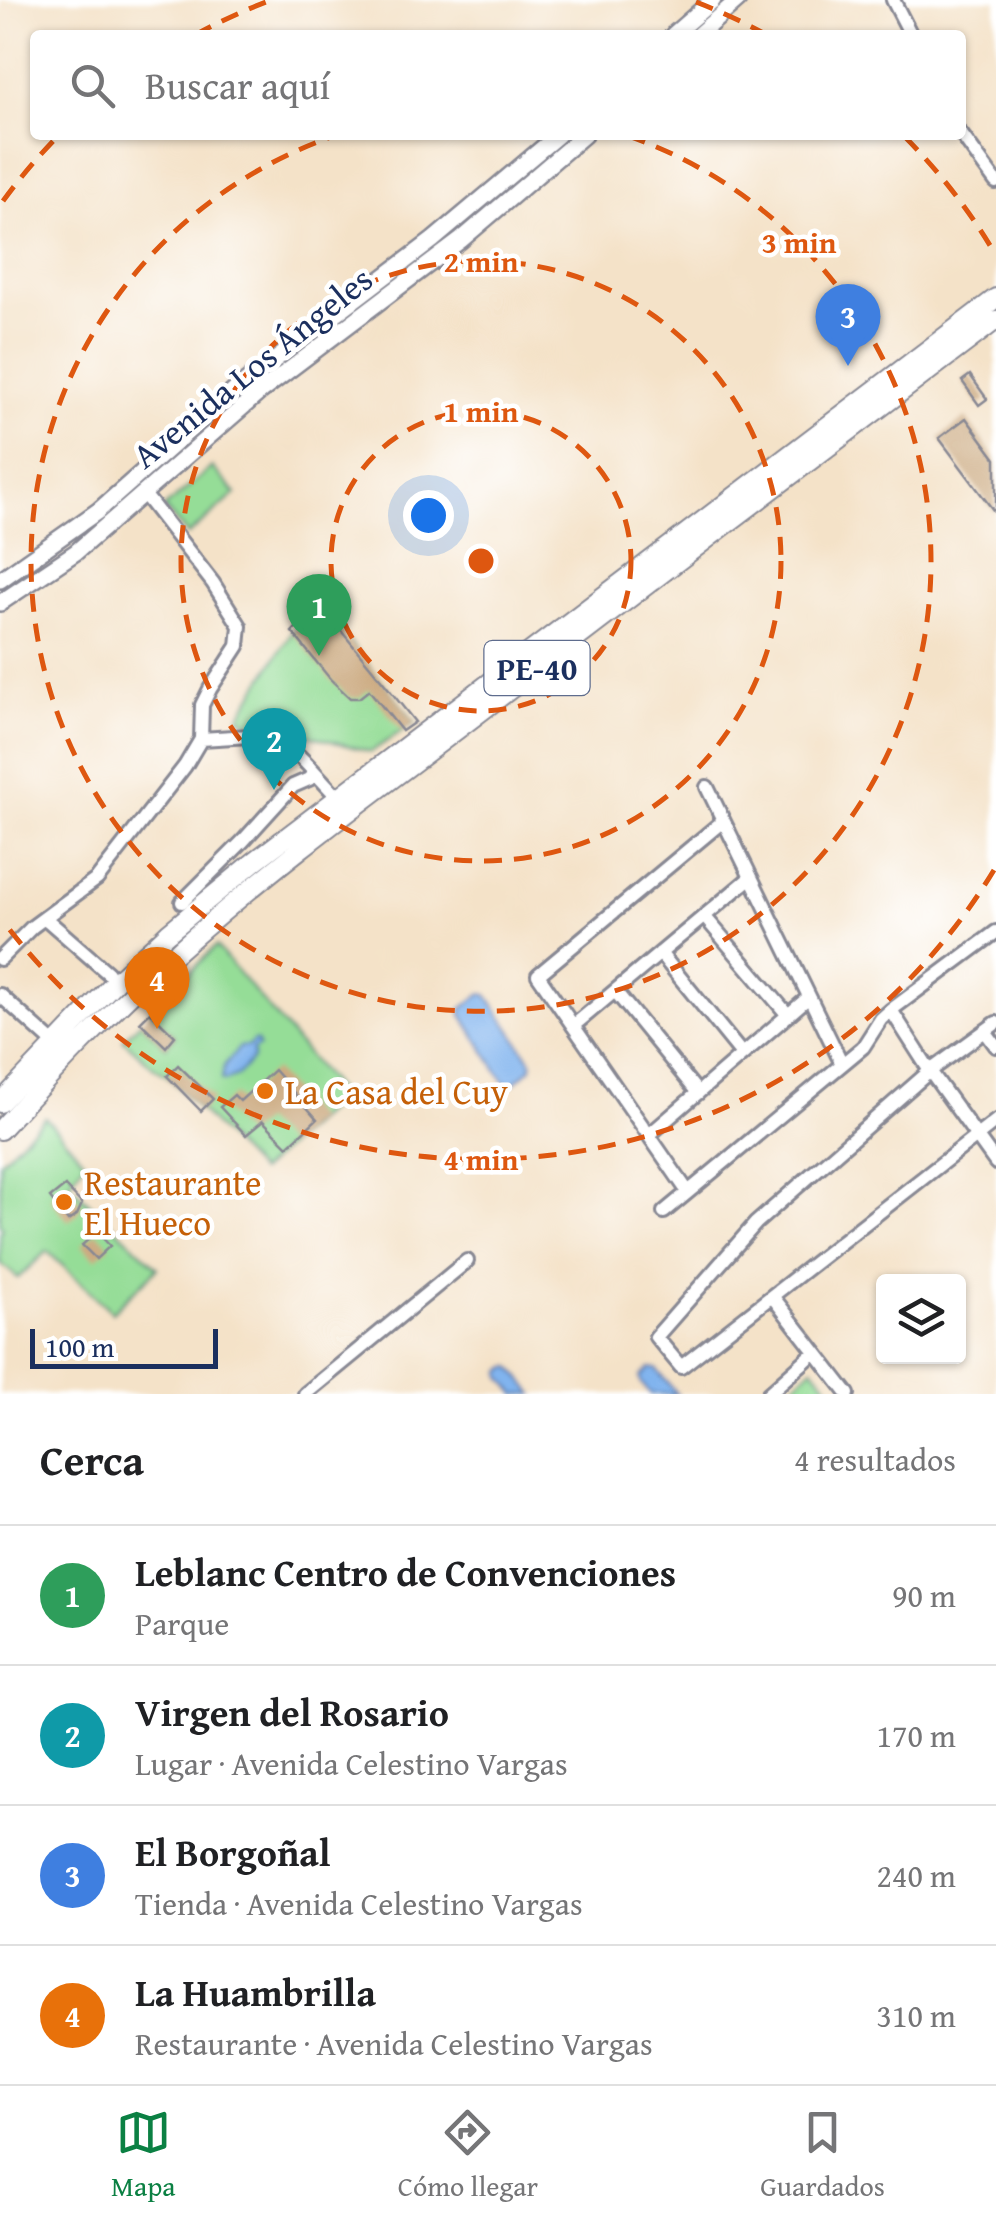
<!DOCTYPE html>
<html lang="es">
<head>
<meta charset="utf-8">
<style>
	:root { --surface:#fff; --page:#f2f2f2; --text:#202124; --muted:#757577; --line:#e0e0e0; --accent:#0b8043 }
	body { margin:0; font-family:"Gentium Book Plus",serif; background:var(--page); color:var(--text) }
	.controls { position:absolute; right:30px; bottom:30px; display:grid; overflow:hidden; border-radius:10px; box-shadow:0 2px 8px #0004 }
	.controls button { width:90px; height:90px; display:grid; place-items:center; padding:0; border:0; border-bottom:2px solid var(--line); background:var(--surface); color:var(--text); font:50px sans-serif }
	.scale { position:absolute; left:30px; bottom:25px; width:188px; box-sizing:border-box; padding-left:10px; border:5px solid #1b2f5e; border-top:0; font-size:28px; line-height:35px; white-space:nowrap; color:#1b2f5e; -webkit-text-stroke:8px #fff; paint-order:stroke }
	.you { position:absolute; left:428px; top:515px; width:35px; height:35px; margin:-25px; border:8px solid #fff; border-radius:50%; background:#1a73e8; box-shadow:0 0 0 15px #1a73e833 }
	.badge { display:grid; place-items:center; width:65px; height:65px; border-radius:50%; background:var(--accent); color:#fff; font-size:32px; font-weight:700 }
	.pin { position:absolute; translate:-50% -82px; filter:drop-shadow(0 2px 5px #0008) }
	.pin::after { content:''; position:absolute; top:52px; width:35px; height:30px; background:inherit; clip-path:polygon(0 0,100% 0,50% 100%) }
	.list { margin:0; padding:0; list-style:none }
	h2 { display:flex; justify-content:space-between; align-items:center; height:130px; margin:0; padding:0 40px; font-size:42px }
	h2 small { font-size:32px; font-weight:400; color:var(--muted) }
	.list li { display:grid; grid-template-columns:65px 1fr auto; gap:30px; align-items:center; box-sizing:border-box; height:140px; padding:0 40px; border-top:2px solid var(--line) }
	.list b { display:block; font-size:38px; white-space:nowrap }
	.list p { margin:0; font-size:32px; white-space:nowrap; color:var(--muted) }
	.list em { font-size:32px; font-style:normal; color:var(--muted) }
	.icon { flex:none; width:55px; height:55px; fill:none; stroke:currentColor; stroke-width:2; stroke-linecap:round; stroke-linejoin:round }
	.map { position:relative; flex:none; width:996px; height:1394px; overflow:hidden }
	.search { position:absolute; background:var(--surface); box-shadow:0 2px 8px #0004; left:30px; right:30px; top:30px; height:110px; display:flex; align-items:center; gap:25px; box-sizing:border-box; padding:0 35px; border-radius:10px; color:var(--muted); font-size:38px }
	.sheet { height:690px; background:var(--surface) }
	nav { display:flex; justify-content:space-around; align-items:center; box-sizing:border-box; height:140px; border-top:2px solid var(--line); background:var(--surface); font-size:28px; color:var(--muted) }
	nav a { display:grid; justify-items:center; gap:5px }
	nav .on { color:var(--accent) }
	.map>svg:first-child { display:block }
	.green { fill:#95dd97; stroke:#58867a; stroke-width:2.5 }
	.water { fill:#81b4ee; stroke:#4e72a6; stroke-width:2.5 }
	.building { fill:#ccab82 }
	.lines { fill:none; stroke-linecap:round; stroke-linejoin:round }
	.minor-casing { stroke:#888893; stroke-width:18 }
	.major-casing { stroke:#888893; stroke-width:20 }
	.highway-casing { stroke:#888893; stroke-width:22 }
	.minor { stroke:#fff; stroke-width:12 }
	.major { stroke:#fff; stroke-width:15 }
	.highway { stroke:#fff; stroke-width:18 }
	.ring { fill:none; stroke:#de5710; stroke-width:5; stroke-dasharray:18 12 }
	.food-dot { fill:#e8710a; stroke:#fff; stroke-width:4 }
	.labels { text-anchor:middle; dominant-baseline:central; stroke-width:9; stroke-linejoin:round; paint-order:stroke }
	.shield { fill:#fff; stroke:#5f6d8e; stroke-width:2.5 }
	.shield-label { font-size:32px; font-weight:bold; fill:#1b2f5e }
	.street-label { font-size:35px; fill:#1b2f5e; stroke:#fff }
	.food-label { font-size:35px; fill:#c56008; stroke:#fff; text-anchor:start }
	.centre { fill:#de5710; stroke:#fff; stroke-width:5 }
	.ring-label { font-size:30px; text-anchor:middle; font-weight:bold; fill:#de5710; stroke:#fff; stroke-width:9; stroke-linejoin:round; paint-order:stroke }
</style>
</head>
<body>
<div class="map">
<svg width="996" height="1394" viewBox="0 0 996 1394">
	<rect width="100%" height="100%" fill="#fff"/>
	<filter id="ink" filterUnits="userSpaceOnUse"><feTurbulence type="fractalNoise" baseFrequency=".01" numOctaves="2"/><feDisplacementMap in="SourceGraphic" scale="20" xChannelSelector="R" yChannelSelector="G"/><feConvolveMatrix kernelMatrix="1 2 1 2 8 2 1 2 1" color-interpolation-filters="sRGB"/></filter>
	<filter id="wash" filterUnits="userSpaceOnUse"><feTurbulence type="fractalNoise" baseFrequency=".0048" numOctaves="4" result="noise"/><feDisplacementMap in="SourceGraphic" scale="40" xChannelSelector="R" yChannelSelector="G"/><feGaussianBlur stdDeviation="2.25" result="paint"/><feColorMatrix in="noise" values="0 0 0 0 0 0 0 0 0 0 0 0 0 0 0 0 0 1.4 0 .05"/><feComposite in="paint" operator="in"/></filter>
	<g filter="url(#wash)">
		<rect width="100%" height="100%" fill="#f4e2c8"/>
		<path class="green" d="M212,467l24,27 -48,41 -24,-27z
			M319,604l96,118 -44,30 -73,-20 -34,-1 -25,-14 53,-85z
			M216,946l127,151 -84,75 -92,-96 -14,-9 -30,-27 17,-18 26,25 9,-11 -25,-24z
			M45,1117l40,44 -16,23 89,84 -46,44 -65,-61 -29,27 -18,-15v-30l3,-5 -3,-3v-64z
			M813,1367l22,27h-48l-2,-2z"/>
		<path class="water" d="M480,994l7,1 45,67 -1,6 -19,17 -7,-2 -43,-68v-6z
			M253,1041h4l2,5 -6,4v8l-16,18 -12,5 -3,-1 2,-14 16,-19 9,-1z
			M508,1367h4l22,27h-18l-14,-17v-6z
			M650,1368l6,1 21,25h-26l-10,-11 -1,-6z"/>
		<g id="blocks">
			<path class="building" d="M970,375l17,24 -8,6 -17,-24z
				M966,418l30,41v55l-57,-76z
				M319,604l69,84 27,34 -13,9 -33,-41 -10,8h-9l-19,-18 -39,-48z
				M150,1012l25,24 -9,11 -26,-25z
				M178,1065l35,34 -12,12 -34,-35z
				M274,1070l43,49 -29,27 -25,-25 -17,14 -26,-28 14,-12 6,6z
				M65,1186l17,18 -5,11 -9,6 -18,-23z
				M97,1232l13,14 -14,13 -14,-14z"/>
		</g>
	</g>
	<g filter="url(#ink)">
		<use href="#blocks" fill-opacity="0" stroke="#888893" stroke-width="2.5"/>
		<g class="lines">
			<defs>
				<path id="minor" d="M893,0l18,35
					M961,134l35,48
					M144,494l69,89 27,43 -2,20 -28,43 -8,16 -1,34
					M201,739l65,-4c30,10 50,41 72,62
					M707,787l135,277
					M182,902l61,-61 50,-55 23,-10
					M704,916l84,99
					M45,918l63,55
					M660,953l82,101
					M0,959l32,-32 65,-48 88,-113 16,-27
					M615,991l83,102
					M0,995l61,55
					M891,1010l39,61 66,92
					M996,1023l-66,48 -174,152 -100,114 25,30 315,-246
					M573,1026l178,-149
					M985,1031l11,15
					M649,1135l160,-138
					M688,1192l-150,-217 185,-154
					M664,1212l199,-165 18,-28 10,-9 105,-78
					M772,1296l76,98
					M305,1394l162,-133
					M768,1394l47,-42"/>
				<path id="major" d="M673,35l40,-35
					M698,35l40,-35
					M0,580l98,-69 136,-120 199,-151 125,-105
					M0,603l76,-51 184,-160 201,-152 123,-105"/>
				<path id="highway" d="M0,1103l117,-123 51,-47 87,-72 741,-563
					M0,1130c60,-65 120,-129 187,-187 98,-87 205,-163 309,-243 166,-128 333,-253 500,-380"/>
			</defs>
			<use href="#minor" class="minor-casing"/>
			<use href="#major" class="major-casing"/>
			<use href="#highway" class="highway-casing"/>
			<use href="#minor" class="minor"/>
			<use href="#major" class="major"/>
			<use href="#highway" class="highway"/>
		</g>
	</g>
	<g class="ring">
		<circle cx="481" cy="561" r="150"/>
		<circle cx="481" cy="561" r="300"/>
		<path d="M628 136A450 450 0 1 1 334 136"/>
		<path d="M994 870A599 599 0 0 1 3 921M3 201A599 599 0 0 1 57 137M195 35A599 599 0 0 1 266 2M696 2A599 599 0 0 1 767 35M905 137A599 599 0 0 1 994 252"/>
	</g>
	<g class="food-dot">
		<circle cx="265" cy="1091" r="10"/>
		<circle cx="64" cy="1202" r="10"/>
	</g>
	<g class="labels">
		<rect class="shield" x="484.5" y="641" width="105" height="54" rx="8"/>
		<g class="shield-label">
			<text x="537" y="668">PE-40</text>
		</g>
		<g class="street-label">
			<text transform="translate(252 367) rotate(-39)">Avenida Los Ángeles</text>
		</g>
		<g class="food-label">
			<text x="285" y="1091">La Casa del Cuy</text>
			<text x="84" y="1182">Restaurante<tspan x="84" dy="40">El Hueco</tspan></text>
		</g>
	</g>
	<circle cx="481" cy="561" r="15" class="centre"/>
	<g class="ring-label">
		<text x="799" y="253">3 min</text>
		<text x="481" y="272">2 min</text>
		<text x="481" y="422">1 min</text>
		<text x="481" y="1170">4 min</text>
	</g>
</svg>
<div class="controls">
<button><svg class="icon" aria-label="layers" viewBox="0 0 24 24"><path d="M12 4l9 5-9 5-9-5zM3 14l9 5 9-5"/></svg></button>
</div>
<div class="scale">100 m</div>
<div class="you"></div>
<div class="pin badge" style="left:319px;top:656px;background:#2e9e5b">1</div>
<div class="pin badge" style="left:274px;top:790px;background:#0f9aa8">2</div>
<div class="pin badge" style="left:848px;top:366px;background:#3f7fe0">3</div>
<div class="pin badge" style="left:157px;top:1029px;background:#e8710a">4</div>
<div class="search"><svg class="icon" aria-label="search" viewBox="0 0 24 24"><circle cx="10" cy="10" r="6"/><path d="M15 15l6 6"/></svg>Buscar aquí</div>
</div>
<section class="sheet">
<h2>Cerca<small>4 resultados</small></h2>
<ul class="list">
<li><span class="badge" style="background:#2e9e5b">1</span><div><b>Leblanc Centro de Convenciones</b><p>Parque</p></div><em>90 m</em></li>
<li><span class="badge" style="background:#0f9aa8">2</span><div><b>Virgen del Rosario</b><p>Lugar · Avenida Celestino Vargas</p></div><em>170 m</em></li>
<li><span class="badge" style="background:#3f7fe0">3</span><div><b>El Borgoñal</b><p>Tienda · Avenida Celestino Vargas</p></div><em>240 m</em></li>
<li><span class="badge" style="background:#e8710a">4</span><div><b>La Huambrilla</b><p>Restaurante · Avenida Celestino Vargas</p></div><em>310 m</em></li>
</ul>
</section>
<nav>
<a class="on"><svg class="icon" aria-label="map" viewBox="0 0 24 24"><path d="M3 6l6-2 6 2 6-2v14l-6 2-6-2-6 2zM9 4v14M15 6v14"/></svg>Mapa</a>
<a><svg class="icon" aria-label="directions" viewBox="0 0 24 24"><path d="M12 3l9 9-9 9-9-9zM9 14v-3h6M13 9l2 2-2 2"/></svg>Cómo llegar</a>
<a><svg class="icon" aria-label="saved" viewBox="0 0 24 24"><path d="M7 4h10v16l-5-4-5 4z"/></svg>Guardados</a>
</nav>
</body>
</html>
